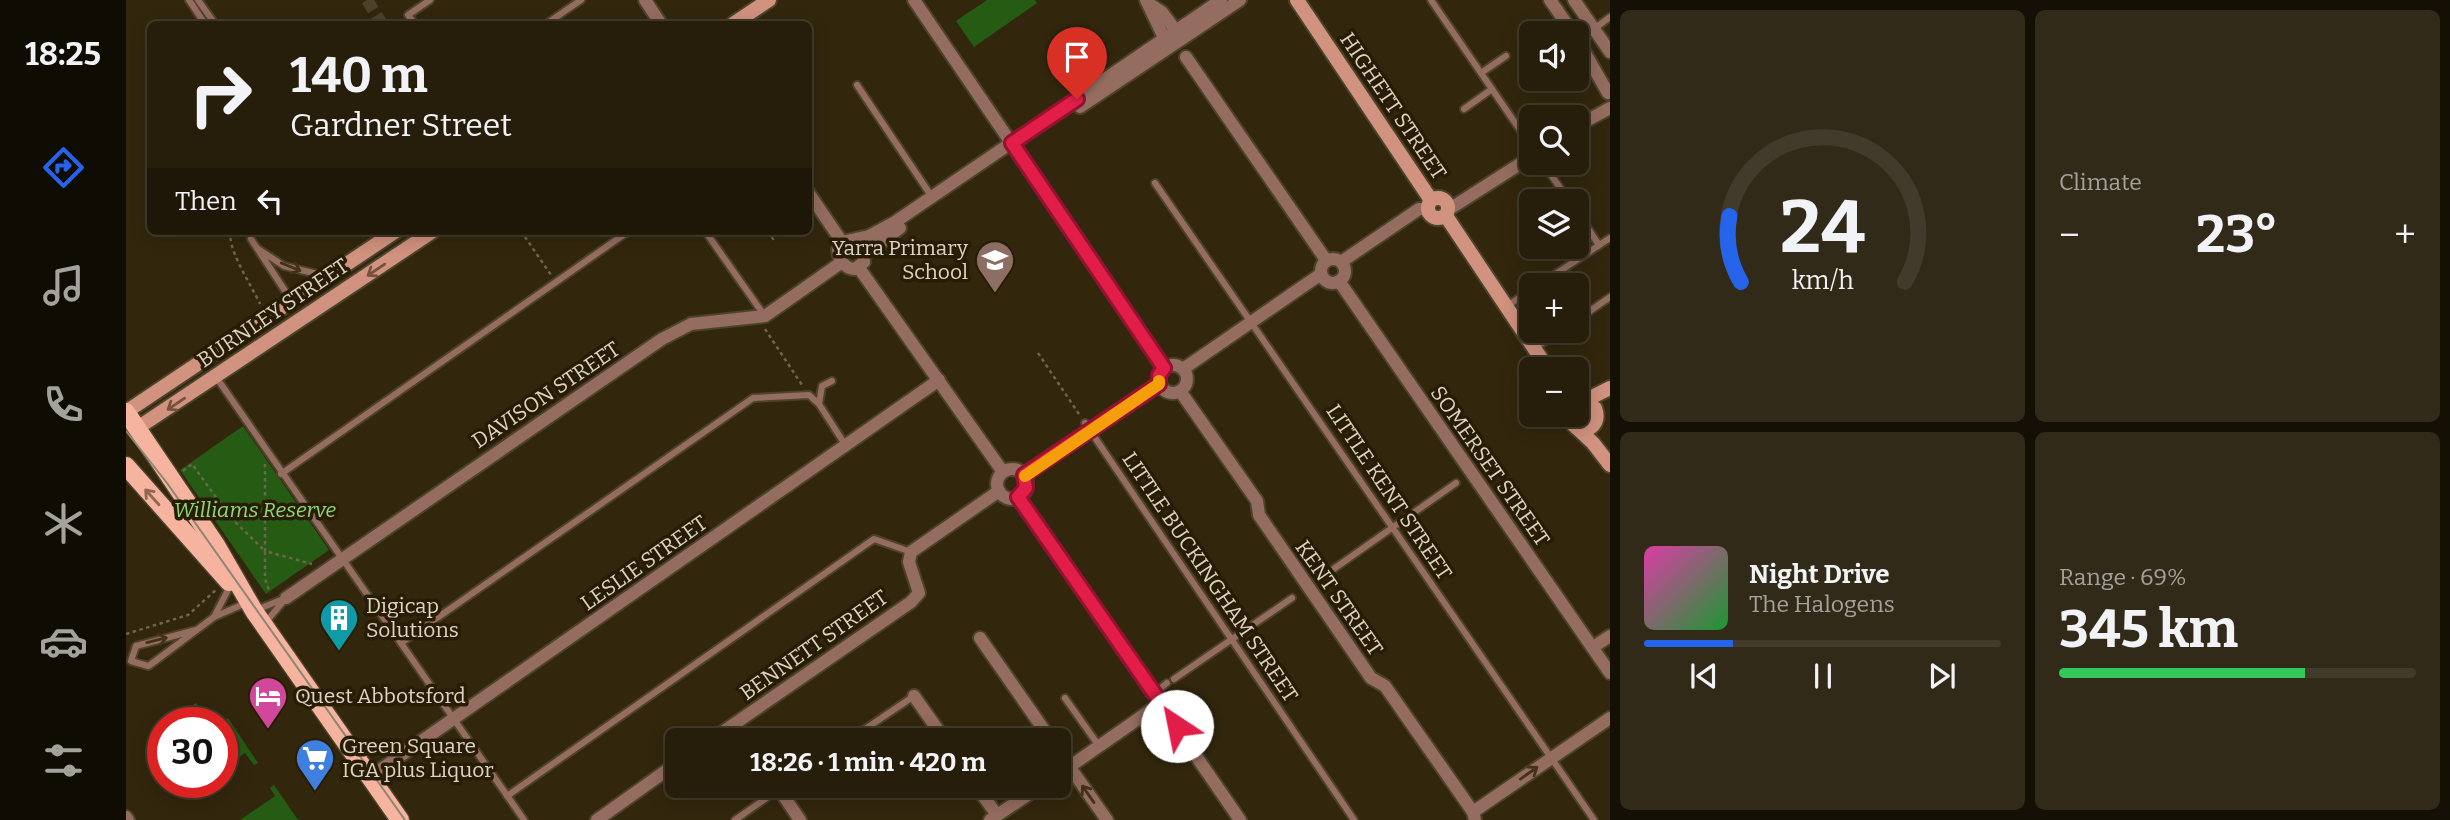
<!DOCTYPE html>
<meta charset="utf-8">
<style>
:root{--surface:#261d0a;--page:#322a18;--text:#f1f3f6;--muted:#a4a29c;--line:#423b2b;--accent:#2563eb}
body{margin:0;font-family:Bitter,serif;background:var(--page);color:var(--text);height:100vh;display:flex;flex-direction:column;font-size:26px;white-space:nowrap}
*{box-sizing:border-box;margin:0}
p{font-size:23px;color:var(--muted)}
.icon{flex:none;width:38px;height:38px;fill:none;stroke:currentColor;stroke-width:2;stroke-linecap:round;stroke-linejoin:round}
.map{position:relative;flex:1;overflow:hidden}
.panel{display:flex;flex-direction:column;gap:10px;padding:10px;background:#151006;width:840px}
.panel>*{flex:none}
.top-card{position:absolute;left:21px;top:21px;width:665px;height:214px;border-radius:10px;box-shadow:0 4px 18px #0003,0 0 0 2px var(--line);background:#261d0a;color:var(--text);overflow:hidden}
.controls{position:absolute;left:1393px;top:21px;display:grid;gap:14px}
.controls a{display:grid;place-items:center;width:70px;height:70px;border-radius:10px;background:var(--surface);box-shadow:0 4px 18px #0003,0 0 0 2px var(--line);font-size:35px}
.speed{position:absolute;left:21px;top:707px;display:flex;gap:14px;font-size:35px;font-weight:700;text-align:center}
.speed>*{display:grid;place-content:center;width:91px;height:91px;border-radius:50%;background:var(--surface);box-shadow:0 4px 18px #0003,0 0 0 2px var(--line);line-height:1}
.speed .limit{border:10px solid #d22;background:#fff;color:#111}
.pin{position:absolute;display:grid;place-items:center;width:60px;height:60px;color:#fff;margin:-72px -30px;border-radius:50% 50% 50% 0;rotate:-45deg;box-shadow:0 0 7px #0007}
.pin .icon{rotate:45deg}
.me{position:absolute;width:77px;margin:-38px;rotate:326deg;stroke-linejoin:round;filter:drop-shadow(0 0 5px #0008)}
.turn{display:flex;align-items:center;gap:24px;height:147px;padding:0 28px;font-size:32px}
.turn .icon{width:91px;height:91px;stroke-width:2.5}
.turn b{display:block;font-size:49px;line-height:60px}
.then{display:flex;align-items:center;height:66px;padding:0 28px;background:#0003;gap:14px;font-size:26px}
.big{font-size:52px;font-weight:700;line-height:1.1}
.panel .widget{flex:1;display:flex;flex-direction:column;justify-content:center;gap:10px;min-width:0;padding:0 24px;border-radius:10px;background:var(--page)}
.panel .dial{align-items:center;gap:0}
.dial svg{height:182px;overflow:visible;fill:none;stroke:var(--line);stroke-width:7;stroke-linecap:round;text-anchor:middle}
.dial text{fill:var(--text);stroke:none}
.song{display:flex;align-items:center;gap:21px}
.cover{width:84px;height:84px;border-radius:10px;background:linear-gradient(135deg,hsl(320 70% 55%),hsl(130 70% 35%))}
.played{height:7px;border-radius:4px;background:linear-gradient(90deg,var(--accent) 25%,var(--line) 25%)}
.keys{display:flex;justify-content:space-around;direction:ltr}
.heat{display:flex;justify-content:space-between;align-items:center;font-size:38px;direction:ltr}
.charge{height:10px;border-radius:5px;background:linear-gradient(90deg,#34c759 69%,var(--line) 0)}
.panel .tiles{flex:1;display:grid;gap:10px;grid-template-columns:repeat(2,1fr)}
.trip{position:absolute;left:539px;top:728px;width:406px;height:70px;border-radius:10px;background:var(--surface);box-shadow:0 4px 18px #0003,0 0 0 2px var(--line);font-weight:700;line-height:70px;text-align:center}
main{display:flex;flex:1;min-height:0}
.tabs{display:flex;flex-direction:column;width:126px;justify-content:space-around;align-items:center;background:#0f0c04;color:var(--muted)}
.tabs .icon{width:49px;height:49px}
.tabs .current{color:var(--accent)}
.tabs b{font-size:32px;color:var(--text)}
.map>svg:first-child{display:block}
</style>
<main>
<nav class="tabs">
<b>18:25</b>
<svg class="icon current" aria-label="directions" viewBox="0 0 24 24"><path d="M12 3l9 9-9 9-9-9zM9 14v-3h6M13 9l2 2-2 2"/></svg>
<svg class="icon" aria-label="music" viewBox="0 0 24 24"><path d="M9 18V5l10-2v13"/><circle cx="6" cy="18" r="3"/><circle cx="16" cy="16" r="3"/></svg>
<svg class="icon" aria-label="phone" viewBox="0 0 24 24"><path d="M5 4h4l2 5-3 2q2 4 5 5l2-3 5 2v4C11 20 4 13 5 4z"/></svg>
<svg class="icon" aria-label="climate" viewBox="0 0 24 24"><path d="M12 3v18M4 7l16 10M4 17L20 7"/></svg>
<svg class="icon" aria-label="car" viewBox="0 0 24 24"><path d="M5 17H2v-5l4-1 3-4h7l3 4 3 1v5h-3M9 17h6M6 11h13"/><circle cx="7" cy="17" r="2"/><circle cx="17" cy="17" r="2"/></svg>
<svg class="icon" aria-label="filters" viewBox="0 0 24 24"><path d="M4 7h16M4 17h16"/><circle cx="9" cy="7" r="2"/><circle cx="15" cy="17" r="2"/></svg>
</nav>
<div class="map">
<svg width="1484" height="820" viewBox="0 0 1484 820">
<rect width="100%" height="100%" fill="#32270d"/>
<g fill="#265b14">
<polygon points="861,0 909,0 911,3 848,47 830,21"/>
<polygon points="117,426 203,550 140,594 54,470"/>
<polygon points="70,703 83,723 41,723"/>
<polygon points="102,718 132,763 128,765 119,753 96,769 95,723"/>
<polygon points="148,785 172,820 114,820 149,796 144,788"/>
</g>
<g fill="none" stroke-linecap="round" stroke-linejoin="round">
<polyline stroke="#4c4129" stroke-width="12" stroke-dasharray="12 6" stroke-linecap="butt" points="241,0 256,24"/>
<g stroke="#4d432b" stroke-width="10">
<g id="lane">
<polyline points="63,0 79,24"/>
<polyline points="72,0 89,24"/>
<polyline points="1305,0 1405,146"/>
<polyline points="289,24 282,15 304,0"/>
<polyline points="420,24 455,0"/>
<polyline points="1468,29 1484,17"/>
<polyline points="1355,73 1380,56"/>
<polyline points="731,85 806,197"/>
<polyline points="1338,109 1366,89"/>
<polyline points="1417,163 1443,201"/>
<polyline points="1029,183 1468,820"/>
<polyline points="1451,212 1473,245"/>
<polyline points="579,231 638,315"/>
<polyline points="125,239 165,300"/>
<polyline points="132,249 158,266 200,276"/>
<polyline points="1413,285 1484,238"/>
<polyline points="1381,306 1405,290"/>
<polyline points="1451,320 1484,297"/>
<polyline points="1409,348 1434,331"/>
<polyline points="90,377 398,820"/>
<polyline points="693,404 696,386 706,381"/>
<polyline points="959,423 1228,820"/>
<polyline points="155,474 503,231"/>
<polyline points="1199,575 1330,483"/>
<polyline points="130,610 160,598"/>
<polyline points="88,617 105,584"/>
<polyline points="139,623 160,598"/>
<polyline points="70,630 10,646 5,661 22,666 24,665 88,617 120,603"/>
<polyline points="275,643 627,398 683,395 693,404 720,446"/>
<polyline points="1048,679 1166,598"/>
<polyline points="1029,693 1041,683"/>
<polyline points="939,698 973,746"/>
<polyline points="723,740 788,696"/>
<polyline points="381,796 748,539 785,552"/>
<polyline points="609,820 653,789"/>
</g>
</g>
<g stroke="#4d432b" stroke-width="16">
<g id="street">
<polyline points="519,0 535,24"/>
<polyline points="788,0 1038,368"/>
<polyline points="1020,0 1041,44"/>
<polyline points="1424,0 1447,33"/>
<polyline points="1448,0 1484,52"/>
<polyline points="1022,3 1036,12 1053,35"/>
<polyline points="1451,39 1482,93"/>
<polyline points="1060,57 1200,260"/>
<polyline points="954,107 1114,0"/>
<polyline points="1451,126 1484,108"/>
<polyline points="682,192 716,242"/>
<polyline points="1325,208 1405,157"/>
<path d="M726,242L736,251L738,262L729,269C719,269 713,260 712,250L716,242L743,236L769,222L1095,0"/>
<polyline points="738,255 774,228"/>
<circle cx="1207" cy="271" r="12"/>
<polyline points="1215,262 1293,209 1300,209"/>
<polyline points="733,268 877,472"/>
<polyline points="1213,281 1484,673"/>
<circle cx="1047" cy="379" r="14"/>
<polyline points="1057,369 1195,274"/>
<polyline points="1054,391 1131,501 1133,515 1245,678 1259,686 1347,812 1349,820"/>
<circle cx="886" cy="484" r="15"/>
<polyline points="898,475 1033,384"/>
<polyline points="892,497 1114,820"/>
<polyline points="160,598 536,339 565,324 639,316 716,262"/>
<polyline points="854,638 925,740"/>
<polyline points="1467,647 1484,636"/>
<polyline points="788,696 819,740"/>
<polyline points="585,740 785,602 793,593 783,562 785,552 873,491"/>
<polyline points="933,752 981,820"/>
<polyline points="933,774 1035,703"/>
<polyline points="244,777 813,380"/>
<polyline points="850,786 871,815"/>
<polyline points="653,789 674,820"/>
<polyline points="1347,812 1484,718"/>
<polyline points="0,817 2,820"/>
<polyline points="471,820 551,763"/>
<polyline points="864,820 915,786"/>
</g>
</g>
<g stroke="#4d432b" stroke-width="18">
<g id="secondary">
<polyline points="1171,0 1305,200"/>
<polyline points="607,24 643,0"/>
<circle cx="1312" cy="208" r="10"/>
<polyline points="1320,216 1422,369"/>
<polyline points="1452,404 1484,388"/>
<polyline points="0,412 270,231"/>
<path d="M1444,415C1446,439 1478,431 1469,408L1458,403L1451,405"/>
<polyline points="1451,428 1467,443 1484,465"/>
<polyline points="10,429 307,231"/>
</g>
</g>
<g stroke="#4d432b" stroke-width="21">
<g id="primary">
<polyline points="0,412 90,545 128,611 274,820"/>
<polyline points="0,466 103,582"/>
</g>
</g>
<g stroke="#6e654e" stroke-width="2.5" stroke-dasharray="3.5 3.5" stroke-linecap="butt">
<path d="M105,231C100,248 126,286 134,304"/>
<polyline points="395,231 425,275"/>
<polyline points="642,231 649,242"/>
<polyline points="639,329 676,385"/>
<polyline points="912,353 955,417"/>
<polyline points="139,464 139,551 186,564"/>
<polyline points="57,471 66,464 105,518 139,551 139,579 144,593"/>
<polyline points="0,634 62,615 91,589"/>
</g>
<use href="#lane" stroke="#946c60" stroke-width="6"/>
<use href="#street" stroke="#946c60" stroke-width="12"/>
<use href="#secondary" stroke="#d1927f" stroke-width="14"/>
<use href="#primary" stroke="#f6b4a0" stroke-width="18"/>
<polyline stroke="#8e8672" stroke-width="2" points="0,431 41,483 279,820"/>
</g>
<defs><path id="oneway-shaft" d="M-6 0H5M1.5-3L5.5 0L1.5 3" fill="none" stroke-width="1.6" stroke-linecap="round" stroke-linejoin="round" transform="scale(1.75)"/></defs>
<g stroke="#43311b">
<use href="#oneway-shaft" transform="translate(165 267) rotate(22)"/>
<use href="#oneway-shaft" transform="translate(31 640) rotate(-14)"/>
<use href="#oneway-shaft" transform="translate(1403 773) rotate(-35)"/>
<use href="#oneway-shaft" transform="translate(962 794) rotate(-125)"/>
</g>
<g stroke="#74523b">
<use href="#oneway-shaft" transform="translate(250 270) rotate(146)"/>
<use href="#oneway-shaft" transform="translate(50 404) rotate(146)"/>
</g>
<use stroke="#8f6852" href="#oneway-shaft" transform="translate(26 497) rotate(-132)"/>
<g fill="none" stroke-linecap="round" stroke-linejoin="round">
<g stroke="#92132f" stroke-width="18">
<polyline id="route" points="951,99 886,143 1038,368 1033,375 1033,384 898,475 900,488 892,497 1051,726"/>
</g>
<use href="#route" stroke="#e11d48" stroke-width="12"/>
<polyline stroke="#f59e0b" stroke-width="12" points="899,476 1033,384 1033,381"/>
</g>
<defs>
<g id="school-pin" transform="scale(2.0125)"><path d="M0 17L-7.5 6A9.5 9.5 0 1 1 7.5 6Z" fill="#8d6e63" stroke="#281d04"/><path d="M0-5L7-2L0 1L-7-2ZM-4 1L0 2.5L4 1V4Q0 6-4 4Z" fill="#fff"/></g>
<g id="building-pin" transform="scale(2.0125)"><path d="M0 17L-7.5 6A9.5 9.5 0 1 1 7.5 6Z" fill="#0f9aa8" stroke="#281d04"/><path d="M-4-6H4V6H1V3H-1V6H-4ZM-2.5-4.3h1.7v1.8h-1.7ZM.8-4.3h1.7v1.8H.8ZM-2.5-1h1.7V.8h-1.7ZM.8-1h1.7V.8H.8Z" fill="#fff"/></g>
<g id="hotel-pin" transform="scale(2.0125)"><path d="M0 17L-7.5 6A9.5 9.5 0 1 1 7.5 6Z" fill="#d1479c" stroke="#281d04"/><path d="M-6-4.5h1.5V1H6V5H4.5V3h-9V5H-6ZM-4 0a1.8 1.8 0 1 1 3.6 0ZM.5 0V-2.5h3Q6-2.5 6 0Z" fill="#fff"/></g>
<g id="supermarket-pin" transform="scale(2.0125)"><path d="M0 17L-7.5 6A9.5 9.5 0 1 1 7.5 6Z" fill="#3f7fe0" stroke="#281d04"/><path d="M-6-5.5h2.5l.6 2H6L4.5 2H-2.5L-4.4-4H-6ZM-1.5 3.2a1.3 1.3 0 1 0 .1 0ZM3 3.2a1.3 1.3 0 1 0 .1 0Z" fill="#fff"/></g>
</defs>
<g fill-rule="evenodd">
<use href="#school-pin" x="869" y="260"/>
<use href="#building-pin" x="213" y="618"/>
<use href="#hotel-pin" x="142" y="696"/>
<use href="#supermarket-pin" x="189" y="758"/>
</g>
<g text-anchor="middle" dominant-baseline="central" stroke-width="7" stroke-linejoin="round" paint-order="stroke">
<g font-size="21" fill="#dcd5c6" stroke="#281d04">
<text transform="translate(1267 106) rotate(56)">HIGHETT STREET</text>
<text transform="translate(147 313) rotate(-34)">BURNLEY STREET</text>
<text transform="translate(420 395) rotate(-34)">DAVISON STREET</text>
<text transform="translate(1364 466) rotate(55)">SOMERSET STREET</text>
<text transform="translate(1263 492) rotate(56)">LITTLE KENT STREET</text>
<text transform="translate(518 563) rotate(-35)">LESLIE STREET</text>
<text transform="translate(1084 577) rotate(56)">LITTLE BUCKINGHAM STREET</text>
<text transform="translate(1213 598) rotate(55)">KENT STREET</text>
<text transform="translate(688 645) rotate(-35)">BENNETT STREET</text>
</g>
<g font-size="21" fill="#dcd5c6" stroke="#281d04" text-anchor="start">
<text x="842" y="248" text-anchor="end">Yarra Primary<tspan x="842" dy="24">School</tspan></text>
<text x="240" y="606">Digicap<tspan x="240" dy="24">Solutions</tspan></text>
<text x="169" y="696">Quest Abbotsford</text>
<text x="216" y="746">Green Square<tspan x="216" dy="24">IGA plus Liquor</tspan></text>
</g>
<g font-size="21" font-style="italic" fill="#8dd978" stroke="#281d04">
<text x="129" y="510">Williams Reserve</text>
</g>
</g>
</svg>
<div class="controls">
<a><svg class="icon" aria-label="sound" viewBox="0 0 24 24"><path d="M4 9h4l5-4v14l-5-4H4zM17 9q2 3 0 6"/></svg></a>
<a><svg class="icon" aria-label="search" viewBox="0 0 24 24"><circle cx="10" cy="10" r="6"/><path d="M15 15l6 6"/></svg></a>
<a><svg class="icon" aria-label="layers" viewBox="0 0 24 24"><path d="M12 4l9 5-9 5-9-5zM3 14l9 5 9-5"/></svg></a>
<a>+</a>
<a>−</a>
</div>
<div class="speed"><div class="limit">30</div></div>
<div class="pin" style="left:951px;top:99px;background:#d93025"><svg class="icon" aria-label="arrive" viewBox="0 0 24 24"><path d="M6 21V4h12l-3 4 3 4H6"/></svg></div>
<svg class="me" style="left:1051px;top:726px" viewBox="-20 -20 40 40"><circle r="19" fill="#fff"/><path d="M0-13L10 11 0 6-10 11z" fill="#e11d48"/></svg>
<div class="trip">18:26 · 1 min · 420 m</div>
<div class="top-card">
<div class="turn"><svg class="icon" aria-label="right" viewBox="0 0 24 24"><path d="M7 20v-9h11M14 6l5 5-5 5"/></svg><div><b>140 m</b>Gardner Street</div></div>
<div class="then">Then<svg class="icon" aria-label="left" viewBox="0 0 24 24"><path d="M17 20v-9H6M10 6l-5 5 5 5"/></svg></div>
</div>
</div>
<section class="panel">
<div class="tiles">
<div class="widget dial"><svg viewBox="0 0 100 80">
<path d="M14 69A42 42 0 1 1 86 69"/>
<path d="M14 69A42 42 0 0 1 9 40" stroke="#2563eb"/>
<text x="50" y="56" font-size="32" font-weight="700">24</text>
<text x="50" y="72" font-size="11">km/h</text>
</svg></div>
<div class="widget"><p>Climate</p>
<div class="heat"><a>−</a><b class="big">23°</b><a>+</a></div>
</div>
<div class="widget">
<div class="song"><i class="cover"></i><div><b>Night Drive</b><p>The Halogens</p></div></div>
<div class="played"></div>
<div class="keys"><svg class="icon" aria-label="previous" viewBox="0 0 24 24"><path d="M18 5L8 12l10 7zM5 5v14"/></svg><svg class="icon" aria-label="pause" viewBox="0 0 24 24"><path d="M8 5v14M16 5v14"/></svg><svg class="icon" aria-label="next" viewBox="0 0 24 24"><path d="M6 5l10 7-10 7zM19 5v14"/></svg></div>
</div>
<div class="widget"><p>Range · 69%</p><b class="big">345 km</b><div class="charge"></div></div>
</div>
</section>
</main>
